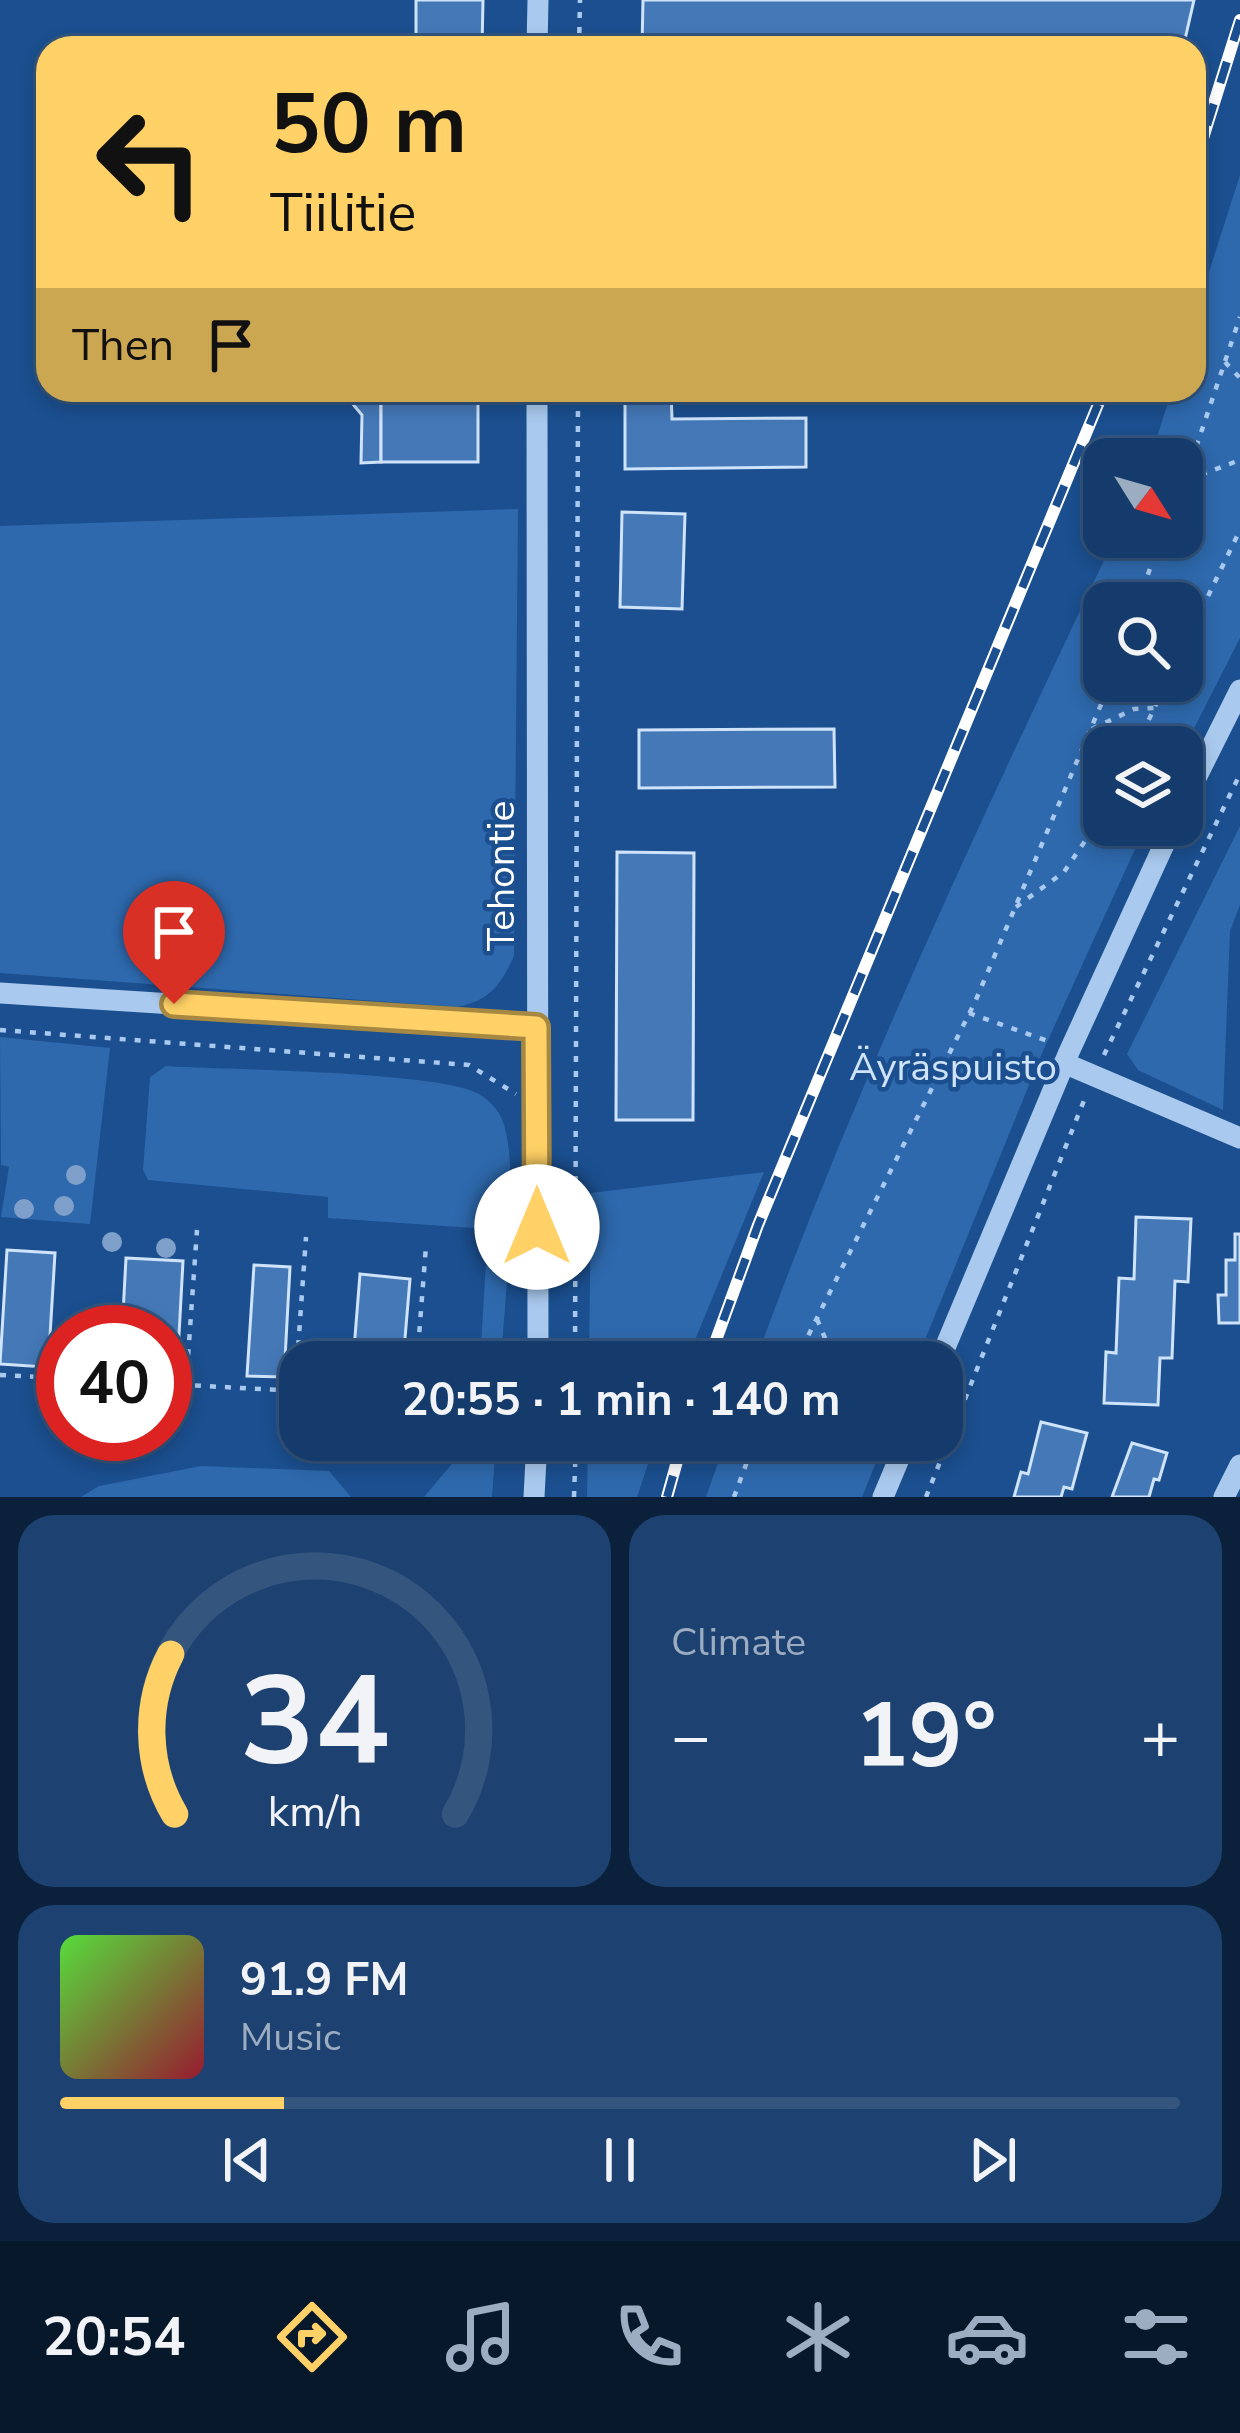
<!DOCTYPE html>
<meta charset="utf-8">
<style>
:root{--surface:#143b6b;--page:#1d4271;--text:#f1f3f6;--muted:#9dadc1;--line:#33557e;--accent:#ffd166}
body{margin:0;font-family:"Nunito Sans",sans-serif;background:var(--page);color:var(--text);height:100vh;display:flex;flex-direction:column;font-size:45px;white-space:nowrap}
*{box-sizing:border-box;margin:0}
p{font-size:39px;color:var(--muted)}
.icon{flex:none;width:66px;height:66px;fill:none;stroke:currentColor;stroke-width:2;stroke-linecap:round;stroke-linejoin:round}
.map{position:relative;height:1497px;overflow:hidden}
.drawer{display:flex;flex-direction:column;gap:18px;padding:18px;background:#0b203b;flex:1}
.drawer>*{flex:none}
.banner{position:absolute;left:36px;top:36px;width:1170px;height:366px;border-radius:36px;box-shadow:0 6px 18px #0003,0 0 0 3px var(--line);background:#ffd166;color:#111;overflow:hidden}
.needle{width:78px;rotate:127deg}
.controls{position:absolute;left:1083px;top:438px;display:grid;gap:24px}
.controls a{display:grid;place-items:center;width:120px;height:120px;border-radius:24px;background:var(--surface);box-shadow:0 6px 18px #0003,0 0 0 3px var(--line);font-size:60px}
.speed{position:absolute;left:36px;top:1305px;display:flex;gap:24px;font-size:60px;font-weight:700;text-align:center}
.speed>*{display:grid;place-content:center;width:156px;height:156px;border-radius:50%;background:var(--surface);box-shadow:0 6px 18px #0003,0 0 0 3px var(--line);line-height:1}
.speed .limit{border:18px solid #d22;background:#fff;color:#111}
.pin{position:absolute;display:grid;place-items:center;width:102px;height:102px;color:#fff;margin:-123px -51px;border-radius:50% 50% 50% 0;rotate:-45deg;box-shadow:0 0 12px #0007}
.pin .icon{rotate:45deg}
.me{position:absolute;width:132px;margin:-66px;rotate:0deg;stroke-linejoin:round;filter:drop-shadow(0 0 9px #0008)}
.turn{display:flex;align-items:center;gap:42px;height:252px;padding:0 36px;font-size:54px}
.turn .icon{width:156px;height:156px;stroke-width:2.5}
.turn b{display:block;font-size:84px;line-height:102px}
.then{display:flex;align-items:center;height:114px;padding:0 36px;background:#0003;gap:24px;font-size:45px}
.big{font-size:90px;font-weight:700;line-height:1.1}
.drawer .widget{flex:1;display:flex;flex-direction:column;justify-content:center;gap:18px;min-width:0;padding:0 42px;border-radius:36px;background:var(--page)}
.drawer .dial{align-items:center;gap:0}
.dial svg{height:312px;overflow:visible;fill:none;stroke:var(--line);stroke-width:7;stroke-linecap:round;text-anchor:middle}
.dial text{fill:var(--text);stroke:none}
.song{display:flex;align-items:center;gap:36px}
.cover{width:144px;height:144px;border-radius:18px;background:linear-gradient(135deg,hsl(110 70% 55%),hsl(350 70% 35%))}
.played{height:12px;border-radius:6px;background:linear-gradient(90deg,var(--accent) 20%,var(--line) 20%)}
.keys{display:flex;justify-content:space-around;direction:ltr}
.heat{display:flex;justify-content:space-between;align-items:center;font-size:66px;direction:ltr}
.drawer .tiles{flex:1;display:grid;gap:18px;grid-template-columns:1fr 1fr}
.widget:last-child{grid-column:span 2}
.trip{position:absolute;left:279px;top:1341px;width:684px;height:120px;border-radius:36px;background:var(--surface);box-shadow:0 6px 18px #0003,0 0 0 3px var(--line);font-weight:700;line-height:120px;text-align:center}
.dock{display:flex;height:192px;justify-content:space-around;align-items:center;background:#08182b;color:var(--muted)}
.dock .icon{width:84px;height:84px}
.dock .current{color:var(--accent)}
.dock b{font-size:54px;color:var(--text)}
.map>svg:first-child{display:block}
</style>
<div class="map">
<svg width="1240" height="1497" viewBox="0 0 1240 1497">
<rect width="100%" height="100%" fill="#1b4f8f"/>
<g fill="#2e69ad" fill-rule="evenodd">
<path d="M1240,175V638L1182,752V747H1104V825H1146L1043,1051L916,1362H755C858,1079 986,809 1115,537H1182V459H1150L1172,390H1194V319ZM1182,603V681H1104V603Z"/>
<path d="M518,509L514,956C501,985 489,1001 457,1007L0,973V526Z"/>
<polygon points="1240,826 1240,905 1230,931 1223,1110 1138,1070 1127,1054"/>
<polygon points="0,1037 110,1048 90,1224 1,1217 9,1167 1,1165"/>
<path d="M166,1066C226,1070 437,1071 479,1094C489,1100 499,1110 503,1122C520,1168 504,1308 501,1362H480L488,1229L328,1218V1197L148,1180L143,1170L150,1077Z"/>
<polygon points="764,1172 686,1362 589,1362 591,1193"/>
<polygon points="472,1440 496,1440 492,1497 424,1497"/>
<polygon points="588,1440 656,1440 637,1497 587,1497"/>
<polygon points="726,1440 885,1440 862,1497 706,1497"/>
<polygon points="201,1466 329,1471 351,1497 81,1497 99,1486"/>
</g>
<g fill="#4478b7" stroke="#cfe3fa" stroke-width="3">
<polygon points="416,0 483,0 482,48 416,48"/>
<polygon points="643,0 1194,0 1183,48 642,48"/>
<polygon points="341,390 381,390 381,462 361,463 362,415"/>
<rect x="381" y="390" width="97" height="72"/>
<polygon points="625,390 671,390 672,419 806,418 806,467 625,469"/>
<polygon points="622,512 685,514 682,609 620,607"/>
<polygon points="834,729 835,787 639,788 639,730"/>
<polygon points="617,852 694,853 693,1120 616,1120"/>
<polygon points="1136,1217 1191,1219 1188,1282 1175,1281 1172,1358 1160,1358 1158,1405 1104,1403 1106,1352 1116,1353 1119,1278 1134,1279"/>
<polygon points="1235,1234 1240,1234 1240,1323 1219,1323 1218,1295 1226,1295 1226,1260 1235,1260"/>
<polygon points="7,1250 55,1253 50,1336 62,1336 60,1368 0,1364"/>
<polygon points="126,1258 183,1261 177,1372 165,1371 165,1332 122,1332"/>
<polygon points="254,1265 290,1267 284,1377 247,1376"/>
<polygon points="360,1274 410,1279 403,1362 353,1362"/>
<polygon points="1041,1422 1087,1433 1072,1489 1064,1487 1061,1497 1014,1497 1021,1472 1028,1474"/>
<polygon points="1132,1443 1167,1453 1159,1480 1154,1479 1149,1497 1112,1497"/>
</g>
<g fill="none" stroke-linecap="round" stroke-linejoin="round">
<g stroke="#a9c9ee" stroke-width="4.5" stroke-dasharray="6 9" stroke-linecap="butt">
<polyline points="579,48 580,0"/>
<polyline points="1225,362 1240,378"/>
<polyline points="1187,480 1240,460"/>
<polyline points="1182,489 1240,317"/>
<polyline points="1138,603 1161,537"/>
<polyline points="1182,650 1240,530"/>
<polyline points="1092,729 1134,709 1154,708"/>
<polyline points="1136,747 1167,681"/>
<polyline points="1016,907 1064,872 1104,813"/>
<polyline points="969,1013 1048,1041"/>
<polyline points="0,1030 469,1065 516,1094"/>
<polyline points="1104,1055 1240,774"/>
<polyline points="817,1319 835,1362"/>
<polyline points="417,1362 426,1246"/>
<polyline points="575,1362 578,390"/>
<polyline points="795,1362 975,1002 1111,681"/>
<polyline points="0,1375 63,1378"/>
<polyline points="165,1384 300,1391"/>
<polyline points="186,1385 197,1230"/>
<polyline points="295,1391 306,1237"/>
<polyline points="574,1497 576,1440"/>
<polyline points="734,1497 755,1440"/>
<polyline points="926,1497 1085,1098"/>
</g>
<g stroke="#a9c9ee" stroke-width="21">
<polyline points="537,48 538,0"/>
<polyline points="537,390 538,1362"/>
<polyline points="1182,806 1240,690"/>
<polyline points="0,993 536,1027"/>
<polyline points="1064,1063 1240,1138"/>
<polyline points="939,1362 1069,1052 1173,825"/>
<polyline points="534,1497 537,1440"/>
<polyline points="883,1497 907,1440"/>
<polyline points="1224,1497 1240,1465"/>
</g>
<g stroke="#fff" stroke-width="12">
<g id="rail">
<polyline points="1194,167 1240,20"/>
<polyline points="708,1362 758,1225 1104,390"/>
<polyline points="667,1497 683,1440"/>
</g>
</g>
<use href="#rail" stroke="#1b4f8f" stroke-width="8" stroke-dasharray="22" stroke-linecap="butt"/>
</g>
<g fill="#7ea0ca">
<circle cx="76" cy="1175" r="10"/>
<circle cx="64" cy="1206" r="10"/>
<circle cx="24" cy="1209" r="10"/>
<circle cx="112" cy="1242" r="10"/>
<circle cx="166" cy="1248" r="10"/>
</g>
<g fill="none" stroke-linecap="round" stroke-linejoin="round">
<g stroke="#a68842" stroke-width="30">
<polyline id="route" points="174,1004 536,1027 537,1227"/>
</g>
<use href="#route" stroke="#ffd166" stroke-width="21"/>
</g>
<g text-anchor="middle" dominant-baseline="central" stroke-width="9" stroke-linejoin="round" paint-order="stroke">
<g font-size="39" fill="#fff" stroke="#1b4f8f">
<text transform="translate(501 876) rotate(-90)">Tehontie</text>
</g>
<g font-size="39" fill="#cfe3fa" stroke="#1b4f8f">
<text x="953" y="1067">Äyräspuisto</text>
</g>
</g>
</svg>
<div class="controls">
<a><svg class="needle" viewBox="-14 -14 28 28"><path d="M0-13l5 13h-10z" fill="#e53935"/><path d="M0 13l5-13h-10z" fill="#9dadc1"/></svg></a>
<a><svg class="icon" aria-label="search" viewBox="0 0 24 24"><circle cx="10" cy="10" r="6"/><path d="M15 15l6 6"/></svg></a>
<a><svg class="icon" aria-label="layers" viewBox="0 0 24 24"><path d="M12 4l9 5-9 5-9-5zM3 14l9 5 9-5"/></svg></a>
</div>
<div class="speed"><div class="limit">40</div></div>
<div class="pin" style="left:174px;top:1004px;background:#d93025"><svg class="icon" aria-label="arrive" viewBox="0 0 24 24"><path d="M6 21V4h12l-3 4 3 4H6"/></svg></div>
<svg class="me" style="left:537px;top:1227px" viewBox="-20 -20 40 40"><circle r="19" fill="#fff"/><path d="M0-13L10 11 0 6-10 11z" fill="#ffd166"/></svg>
<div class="trip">20:55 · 1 min · 140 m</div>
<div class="banner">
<div class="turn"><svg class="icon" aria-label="left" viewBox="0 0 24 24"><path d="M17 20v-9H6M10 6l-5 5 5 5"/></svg><div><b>50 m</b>Tiilitie</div></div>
<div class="then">Then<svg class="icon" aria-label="arrive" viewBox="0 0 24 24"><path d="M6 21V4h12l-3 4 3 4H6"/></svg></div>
</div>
</div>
<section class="drawer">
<div class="tiles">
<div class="widget dial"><svg viewBox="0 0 100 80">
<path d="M14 69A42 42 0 1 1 86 69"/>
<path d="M14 69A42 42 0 0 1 13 28" stroke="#ffd166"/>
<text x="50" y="56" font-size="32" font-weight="700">34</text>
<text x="50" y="72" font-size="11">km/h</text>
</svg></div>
<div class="widget"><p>Climate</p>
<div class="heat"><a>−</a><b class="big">19°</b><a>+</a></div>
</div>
<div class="widget">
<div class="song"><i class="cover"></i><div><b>91.9 FM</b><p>Music</p></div></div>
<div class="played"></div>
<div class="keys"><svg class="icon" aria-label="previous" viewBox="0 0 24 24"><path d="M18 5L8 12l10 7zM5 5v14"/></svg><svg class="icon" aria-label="pause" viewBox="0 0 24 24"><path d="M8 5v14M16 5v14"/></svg><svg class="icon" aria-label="next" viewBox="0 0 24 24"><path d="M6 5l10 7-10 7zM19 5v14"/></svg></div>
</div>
</div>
</section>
<nav class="dock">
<b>20:54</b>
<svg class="icon current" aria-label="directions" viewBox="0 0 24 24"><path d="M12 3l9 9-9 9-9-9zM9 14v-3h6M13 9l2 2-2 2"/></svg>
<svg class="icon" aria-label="music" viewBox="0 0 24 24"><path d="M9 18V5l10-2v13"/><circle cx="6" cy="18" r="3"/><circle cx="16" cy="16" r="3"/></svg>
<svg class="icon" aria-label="phone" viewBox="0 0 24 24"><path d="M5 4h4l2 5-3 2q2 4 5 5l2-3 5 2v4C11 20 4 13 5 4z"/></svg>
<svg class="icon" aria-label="climate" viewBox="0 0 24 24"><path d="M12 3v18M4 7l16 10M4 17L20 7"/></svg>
<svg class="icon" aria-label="car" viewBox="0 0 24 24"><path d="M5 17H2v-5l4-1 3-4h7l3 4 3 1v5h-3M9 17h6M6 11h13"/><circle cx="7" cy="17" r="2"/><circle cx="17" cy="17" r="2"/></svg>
<svg class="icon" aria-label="filters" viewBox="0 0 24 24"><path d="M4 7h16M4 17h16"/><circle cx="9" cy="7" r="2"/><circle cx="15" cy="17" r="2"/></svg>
</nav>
